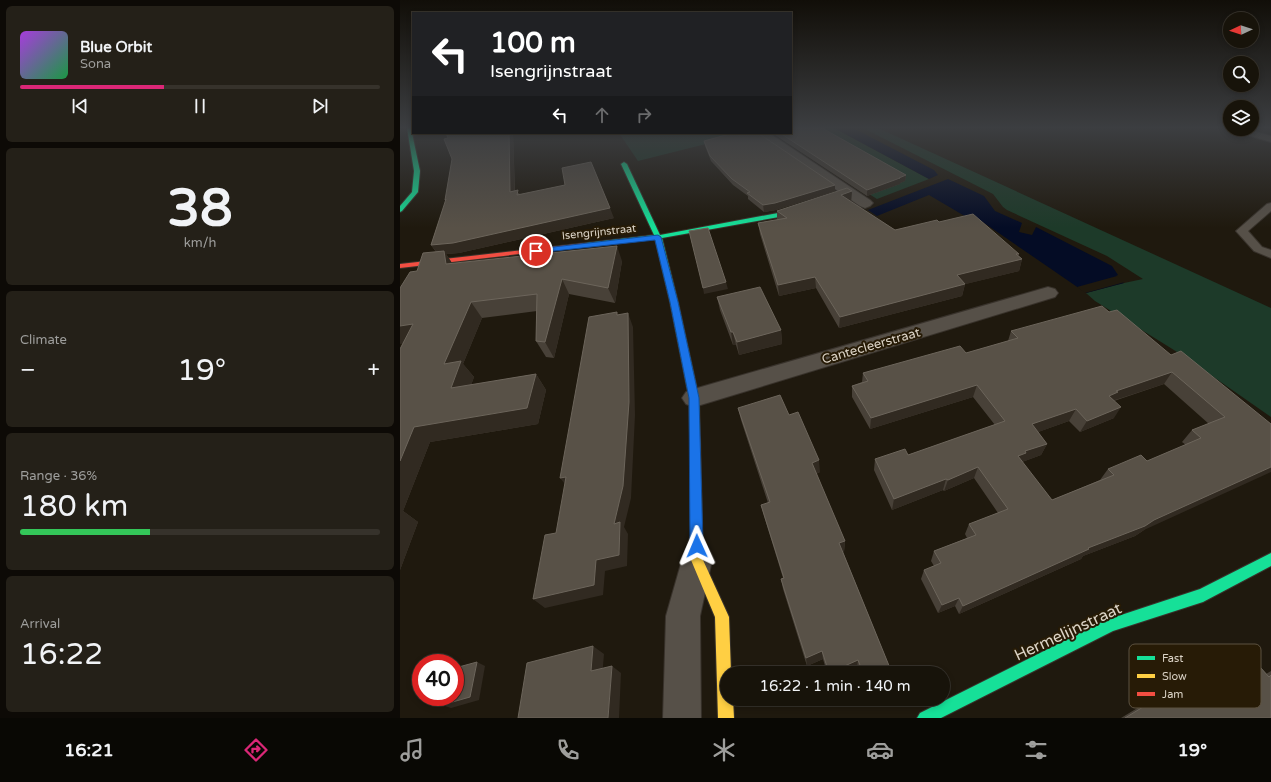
<!DOCTYPE html>
<meta charset="utf-8">
<style>
:root{--surface:#17130a;--page:#242018;--text:#f1f3f6;--muted:#9e9e9c;--line:#36322b;--accent:#db2777}
body{margin:0;font-family:"Varela Round",sans-serif;background:var(--page);color:var(--text);height:100vh;display:flex;flex-direction:column;font-size:15px;white-space:nowrap}
*{box-sizing:border-box;margin:0}
p{font-size:13px;color:var(--muted)}
.icon{flex:none;width:22px;height:22px;fill:none;stroke:currentColor;stroke-width:2;stroke-linecap:round;stroke-linejoin:round}
.map{position:relative;flex:1;overflow:hidden}
.panel{display:flex;flex-direction:column;gap:6px;padding:6px;background:#0d0a06;width:400px}
.panel>*{flex:none}
.banner{position:absolute;left:12px;top:12px;width:380px;height:122px;border-radius:0px;box-shadow:0 2px 6px #0003,0 0 0 1px var(--line);background:#202124;color:#fff;overflow:hidden}
.needle{width:26px;rotate:266deg}
.controls{position:absolute;left:823px;top:12px;display:grid;gap:8px}
.controls a{display:grid;place-items:center;width:36px;height:36px;border-radius:50%;background:var(--surface);box-shadow:0 2px 6px #0003,0 0 0 1px var(--line);font-size:20px}
.speed{position:absolute;left:12px;top:654px;display:flex;gap:8px;font-size:20px;font-weight:700;text-align:center}
.speed>*{display:grid;place-content:center;width:52px;height:52px;border-radius:50%;background:var(--surface);box-shadow:0 2px 6px #0003,0 0 0 1px var(--line);line-height:1}
.speed .limit{border:6px solid #d22;background:#fff;color:#111}
.pin{position:absolute;display:grid;place-items:center;width:34px;height:34px;color:#fff;margin:-17px;border:2px solid #fff;border-radius:50%;box-shadow:0 1px 4px #0007}
.me{position:absolute;width:44px;margin:-22px;rotate:359deg;stroke-linejoin:round;filter:drop-shadow(0 0 3px #0008)}
.turn{display:flex;align-items:center;gap:14px;height:84px;padding:0 12px;font-size:18px}
.turn .icon{width:52px;height:52px;stroke-width:2.5}
.turn b{display:block;font-size:28px;line-height:34px}
.lanes{display:flex;align-items:center;height:38px;padding:0 12px;background:#0003;justify-content:center;gap:20px;direction:ltr}
.lanes .off{opacity:.35}
.big{font-size:30px;font-weight:600;line-height:1.1}
.panel .card{flex:1;display:flex;flex-direction:column;justify-content:center;gap:6px;min-width:0;padding:0 14px;border-radius:6px;background:var(--page)}
.panel .dial{align-items:center;gap:0}
.dial b{font-size:52px;line-height:1}
.song{display:flex;align-items:center;gap:12px}
.cover{width:48px;height:48px;border-radius:6px;background:linear-gradient(135deg,hsl(280 70% 55%),hsl(140 70% 35%))}
.played{height:4px;border-radius:2px;background:linear-gradient(90deg,var(--accent) 40%,var(--line) 40%)}
.keys{display:flex;justify-content:space-around;direction:ltr}
.heat{display:flex;justify-content:space-between;align-items:center;font-size:22px;direction:ltr}
.charge{height:6px;border-radius:3px;background:linear-gradient(90deg,#34c759 36%,var(--line) 0)}
.trip{position:absolute;left:320px;top:666px;width:230px;height:40px;border-radius:20px;background:var(--surface);box-shadow:0 2px 6px #0003,0 0 0 1px var(--line);font-weight:600;line-height:40px;text-align:center}
.tabs{display:flex;height:64px;justify-content:space-around;align-items:center;background:#090804;color:var(--muted)}
.tabs .icon{width:28px;height:28px}
.tabs .current{color:var(--accent)}
.tabs b{font-size:18px;color:var(--text)}
main{display:flex;flex:1;min-height:0}
.map>svg:first-child{display:block}
</style>
<main>
<section class="panel">
<div class="card">
<div class="song"><i class="cover"></i><div><b>Blue Orbit</b><p>Sona</p></div></div>
<div class="played"></div>
<div class="keys"><svg class="icon" aria-label="previous" viewBox="0 0 24 24"><path d="M18 5L8 12l10 7zM5 5v14"/></svg><svg class="icon" aria-label="pause" viewBox="0 0 24 24"><path d="M8 5v14M16 5v14"/></svg><svg class="icon" aria-label="next" viewBox="0 0 24 24"><path d="M6 5l10 7-10 7zM19 5v14"/></svg></div>
</div>
<div class="card dial"><b>38</b><p>km/h</p></div>
<div class="card"><p>Climate</p>
<div class="heat"><a>−</a><b class="big">19°</b><a>+</a></div>
</div>
<div class="card"><p>Range · 36%</p><b class="big">180 km</b><div class="charge"></div></div>
<div class="card"><p>Arrival</p><b class="big">16:22</b></div>
</section>
<div class="map">
<svg width="871" height="718" viewBox="0 0 871 718">
<rect width="100%" height="100%" fill="#1f190e"/>
<g fill="#1d3a29">
<polygon points="391,128 434,128 529,179 477,199 373,133 391,133"/>
<polygon points="463,128 478,128 871,308 871,417 782,355 695,301 686,293 724,283 743,279 707,256 607,210 603,207 593,194"/>
<polygon points="219,133 350,133 238,161"/>
</g>
<g fill="#040c25">
<polygon points="434,128 453,128 534,170 538,175 529,179"/>
<polygon points="548,179 584,196 595,211 622,223 619,232 632,235 636,227 712,266 718,275 716,276 724,283 686,293 574,216 568,218 529,195 477,216 468,210"/>
</g>
<polygon fill="#1f190e" points="717,276 725,282 685,293 677,287"/>
<g fill="none" stroke-linecap="round" stroke-linejoin="round">
<g stroke="#38322b" stroke-width="2">
<g id="lane">
<polygon points="832,129 845,129 871,136 871,142 833,131"/>
<polygon points="871,203 871,211 848,231 862,247 871,250 871,258 854,251 836,231 867,204"/>
</g>
</g>
<g stroke="#38322b" stroke-width="2">
<g id="street">
<polygon points="359,133 369,133 470,200 473,203 470,206 465,208 460,206 360,138 358,135"/>
<polygon points="648,287 655,289 658,293 655,297 294,407 286,404 282,398 286,392 294,389"/>
<polygon points="297,545 308,549 312,560 300,616 301,718 263,718 266,616 282,560 286,549"/>
</g>
</g>
<g stroke="#38322b" stroke-width="2">
<g id="fast">
<polygon points="7,128 11,128 20,171 18,192 2,211 0,212 0,206 12,192 14,171"/>
<polygon points="224,162 227,164 260,235 378,213 406,204 409,206 379,217 262,238 278,302 299,398 300,436 299,439 295,440 291,439 290,436 289,398 270,302 255,239 186,247 183,245 186,243 254,235 221,164"/>
<polygon points="871,553 871,566 803,602 713,631 541,718 517,718 520,713 706,620 800,589"/>
</g>
</g>
<g stroke="#38322b" stroke-width="2">
<polygon id="slow" points="295,432 299,433 300,436 303,560 329,617 331,673 327,673 327,699 333,699 334,718 318,718 315,617 291,560 290,436 291,433"/>
</g>
<g stroke="#38322b" stroke-width="2">
<polygon id="jam" points="186,243 188,244 188,246 0,268 0,264"/>
</g>
<use href="#lane" fill="#565048" fill-rule="evenodd"/>
<use href="#street" fill="#565048" fill-rule="evenodd"/>
<use href="#fast" fill="#16e098" fill-rule="evenodd"/>
<use href="#slow" fill="#ffcf43" fill-rule="evenodd"/>
<use href="#jam" fill="#f24e42" fill-rule="evenodd"/>
</g>
<g fill="#484138" fill-rule="evenodd">
<polygon points="46,133 113,133 115,191 120,194 214,218 59,253 46,254 52,263 222,261 215,303 169,294 154,358 146,357 136,341 137,311 82,318 63,364 74,377 71,385 136,374 146,390 138,424 30,442 3,511 18,522 0,570 3,343 17,271 36,252 31,245 46,201 52,159 48,138"/>
<polygon points="372,133 391,133 506,175 505,181 500,183 500,184 467,196"/>
<polygon points="339,135 435,185 435,191 376,210 364,212 348,199 348,196 333,185 311,161 305,146 304,141"/>
<polygon points="452,191 451,202 495,230 539,222 619,254 618,255 622,259 619,271 565,284 562,296 439,328 416,288 379,296 360,234 358,223 377,220 377,211"/>
<polygon points="317,297 381,330 382,344 339,355 336,345 333,345 320,310"/>
<path d="M709,312L871,424L744,530L735,536L683,556L681,559L559,614L555,606L538,613L521,579L524,570L534,566L531,561L534,551L567,538L565,534L569,524L598,513L574,478L544,491L543,490L492,510L474,470L475,459L508,455L595,425L573,397L470,429L452,397V386L462,382L463,373L566,353L608,341L611,331ZM764,384L809,424L792,430L782,442L786,445L747,461L708,469L700,480L652,500L622,462L641,455L647,444L638,432L669,421L680,432L714,418V401Z"/>
<polygon points="338,408 389,415 420,472 416,474 445,541 444,552 443,552 492,673 459,673 457,667 445,673 427,673 423,659 407,666 383,589 381,579 383,578 364,516 361,505 368,503 341,420"/>
<polygon points="840,648 842,650 844,649 866,674 871,671 871,718 721,718 823,656"/>
</g>
<g fill="#312a21">
<polygon points="109,133 113,133 115,201 110,192"/>
<polygon points="506,175 505,181 500,183 500,184 467,196 467,190"/>
<polygon points="435,185 435,191 376,210 364,212 363,205"/>
<polygon points="452,191 451,202 441,195"/>
<polygon points="210,208 214,218 59,253 46,254 54,266 57,279 31,245"/>
<polygon points="217,246 222,261 215,303 208,288"/>
<polygon points="616,254 619,254 616,261 622,259 619,271 554,287 557,275"/>
<polygon points="415,277 416,288 379,296 378,285"/>
<polygon points="162,279 169,294 154,358 145,342"/>
<polygon points="326,282 328,289 304,294 303,288"/>
<polygon points="565,284 562,296 439,328 440,317"/>
<polygon points="71,302 82,318 63,364 74,377 64,404 51,388 44,364"/>
<polygon points="228,313 233,327 235,415 231,498 224,527 228,534 227,566 205,571 203,595 145,608 133,599 196,560 214,524"/>
<polygon points="13,324 26,340 0,344 0,326"/>
<polygon points="381,330 382,344 339,355 337,342"/>
<polygon points="331,332 333,332 336,345 333,345"/>
<polygon points="772,372 764,384 712,401 709,396 716,391"/>
<polygon points="136,374 146,390 138,424 30,442 3,511 18,522 0,570 0,461 14,427"/>
<polygon points="577,385 573,397 470,429 471,418"/>
<polygon points="721,407 714,418 680,432 687,421"/>
<polygon points="676,409 669,421 627,436 632,424"/>
<polygon points="647,444 641,455 622,462 618,456 625,451"/>
<polygon points="419,460 420,472 413,475 412,463"/>
<polygon points="578,467 574,478 544,491 548,480"/>
<polygon points="871,467 871,472 744,530 735,536 683,556 681,559 559,614 563,606 688,548 754,520"/>
<polygon points="166,477 170,490 160,478"/>
<polygon points="546,479 543,490 492,510 494,499"/>
<polygon points="445,541 444,552 439,554 439,543"/>
<polygon points="559,598 555,606 538,613 542,605"/>
<polygon points="193,646 204,654 202,678 191,671"/>
<polygon points="422,651 423,659 407,666 406,658"/>
<polygon points="458,660 457,667 445,673 430,673"/>
<polygon points="77,662 85,666 79,700 51,708 42,705"/>
<polygon points="212,666 221,673 219,718 208,718"/>
</g>
<g fill="#585147" stroke="#6c655b" fill-rule="evenodd">
<polygon points="391,128 422,128 506,175 499,178 500,178 467,190 380,133 391,133"/>
<polygon points="46,133 109,133 110,192 118,190 117,195 165,185 162,168 191,162 210,208 53,243 31,245 46,199 45,200 52,159 44,139 48,138"/>
<polygon points="333,133 336,133 339,135 346,133 358,133 435,185 375,203 363,205 347,193 350,192 332,179 310,156 304,141"/>
<polygon points="447,188 452,191 441,195 495,230 537,220 539,222 573,214 619,254 616,254 622,259 557,275 565,284 440,317 415,277 378,285 358,223 387,218 377,211"/>
<polygon points="308,228 326,282 303,288 289,231"/>
<polygon points="217,246 208,288 162,279 145,342 136,341 137,294 71,302 44,364 61,361 51,388 136,374 127,408 14,427 0,461 0,349 13,324 0,326 0,288 10,272 17,271 23,253 44,251 46,264"/>
<polygon points="360,287 381,330 337,342 333,332 331,332 317,297"/>
<path d="M702,306L709,312L717,310L771,355L781,351L871,424V467L754,520L745,526L688,548L689,549L563,606L559,598L542,605L524,570L541,563L534,551L576,535L569,524L608,509L578,467L548,480L546,479L494,499L475,459L505,449L508,455L605,421L577,385L471,418L452,386L468,381L463,373L560,346L566,353L618,338L611,331ZM772,372L825,417L792,430L801,438L747,461L741,455L708,469L714,475L652,500L618,456L626,453L625,451L647,444L632,424L676,409L687,421L721,407L709,396L718,392L716,391Z"/>
<polygon points="217,312 217,315 228,313 229,402 223,486 214,524 220,522 219,555 196,560 194,585 133,599 145,535 156,533 166,477 160,478 189,317"/>
<polygon points="380,395 389,415 398,412 419,460 412,463 445,541 439,543 492,673 463,673 458,660 429,673 422,651 406,658 381,579 384,578 361,505 370,502 338,408"/>
<polygon points="193,646 191,671 212,666 208,718 118,718 127,663"/>
<polygon points="840,648 842,650 844,649 869,677 871,675 871,718 725,718"/>
<polygon points="77,662 70,697 42,705 44,697 55,697 55,668"/>
</g>
<linearGradient id="sky" x2="0" y2="1"><stop stop-color="#110e08"/><stop offset="0.56" stop-color="#3c3e41"/><stop offset="1" stop-color="#3c3e41" stop-opacity="0"/></linearGradient>
<rect width="871" height="228" fill="url(#sky)"/>
<polygon fill="#1a73e8" stroke="#114b97" points="258,235 261,237 278,302 299,398 303,546 301,550 297,552 292,550 290,546 289,398 270,302 255,240 136,253 133,251 136,249"/>
<g text-anchor="middle" dominant-baseline="central" stroke-width="4" stroke-linejoin="round" paint-order="stroke">
<g font-size="11" fill="#dbd3c6" stroke="#271b06">
<text transform="translate(199 232) rotate(-6)">Isengrijnstraat</text>
</g>
<g font-size="13" fill="#dbd3c6" stroke="#271b06">
<text transform="translate(471 346) rotate(-16)">Cantecleerstraat</text>
</g>
<g font-size="16" fill="#dbd3c6" stroke="#271b06">
<text transform="translate(668 632) rotate(-25)">Hermelijnstraat</text>
</g>
</g>
<rect x="729" y="644" width="132" height="64" rx="6" fill="#271b06" stroke="#5d5240" stroke-width="1"/>
<rect x="737" y="656" width="18" height="4" fill="#16e098"/>
<rect x="737" y="674" width="18" height="4" fill="#ffcf43"/>
<rect x="737" y="692" width="18" height="4" fill="#f24e42"/>
<g font-size="11" fill="#dbd3c6">
<text x="762" y="662">Fast</text>
<text x="762" y="680">Slow</text>
<text x="762" y="698">Jam</text>
</g>
</svg>
<div class="controls">
<a><svg class="needle" viewBox="-14 -14 28 28"><path d="M0-13l5 13h-10z" fill="#e53935"/><path d="M0 13l5-13h-10z" fill="#9e9e9c"/></svg></a>
<a><svg class="icon" aria-label="search" viewBox="0 0 24 24"><circle cx="10" cy="10" r="6"/><path d="M15 15l6 6"/></svg></a>
<a><svg class="icon" aria-label="layers" viewBox="0 0 24 24"><path d="M12 4l9 5-9 5-9-5zM3 14l9 5 9-5"/></svg></a>
</div>
<div class="speed"><div class="limit">40</div></div>
<div class="pin" style="left:136px;top:251px;background:#d93025"><svg class="icon" aria-label="arrive" viewBox="0 0 24 24"><path d="M6 21V4h12l-3 4 3 4H6"/></svg></div>
<svg class="me" style="left:297px;top:546px" viewBox="-20 -20 40 40"><path d="M0-17L14 15 0 8-14 15z" fill="#1a73e8" stroke="#fff" stroke-width="4"/></svg>
<div class="trip">16:22 · 1 min · 140 m</div>
<div class="banner">
<div class="turn"><svg class="icon" aria-label="left" viewBox="0 0 24 24"><path d="M17 20v-9H6M10 6l-5 5 5 5"/></svg><div><b>100 m</b>Isengrijnstraat</div></div>
<div class="lanes"><svg class="icon" aria-label="left" viewBox="0 0 24 24"><path d="M17 20v-9H6M10 6l-5 5 5 5"/></svg><svg class="icon off" aria-label="ahead" viewBox="0 0 24 24"><path d="M12 20V5M6 11l6-6 6 6"/></svg><svg class="icon off" aria-label="right" viewBox="0 0 24 24"><path d="M7 20v-9h11M14 6l5 5-5 5"/></svg></div>
</div>
</div>
</main>
<nav class="tabs">
<b>16:21</b>
<svg class="icon current" aria-label="directions" viewBox="0 0 24 24"><path d="M12 3l9 9-9 9-9-9zM9 14v-3h6M13 9l2 2-2 2"/></svg>
<svg class="icon" aria-label="music" viewBox="0 0 24 24"><path d="M9 18V5l10-2v13"/><circle cx="6" cy="18" r="3"/><circle cx="16" cy="16" r="3"/></svg>
<svg class="icon" aria-label="phone" viewBox="0 0 24 24"><path d="M5 4h4l2 5-3 2q2 4 5 5l2-3 5 2v4C11 20 4 13 5 4z"/></svg>
<svg class="icon" aria-label="climate" viewBox="0 0 24 24"><path d="M12 3v18M4 7l16 10M4 17L20 7"/></svg>
<svg class="icon" aria-label="car" viewBox="0 0 24 24"><path d="M5 17H2v-5l4-1 3-4h7l3 4 3 1v5h-3M9 17h6M6 11h13"/><circle cx="7" cy="17" r="2"/><circle cx="17" cy="17" r="2"/></svg>
<svg class="icon" aria-label="filters" viewBox="0 0 24 24"><path d="M4 7h16M4 17h16"/><circle cx="9" cy="7" r="2"/><circle cx="15" cy="17" r="2"/></svg>
<b>19°</b>
</nav>
